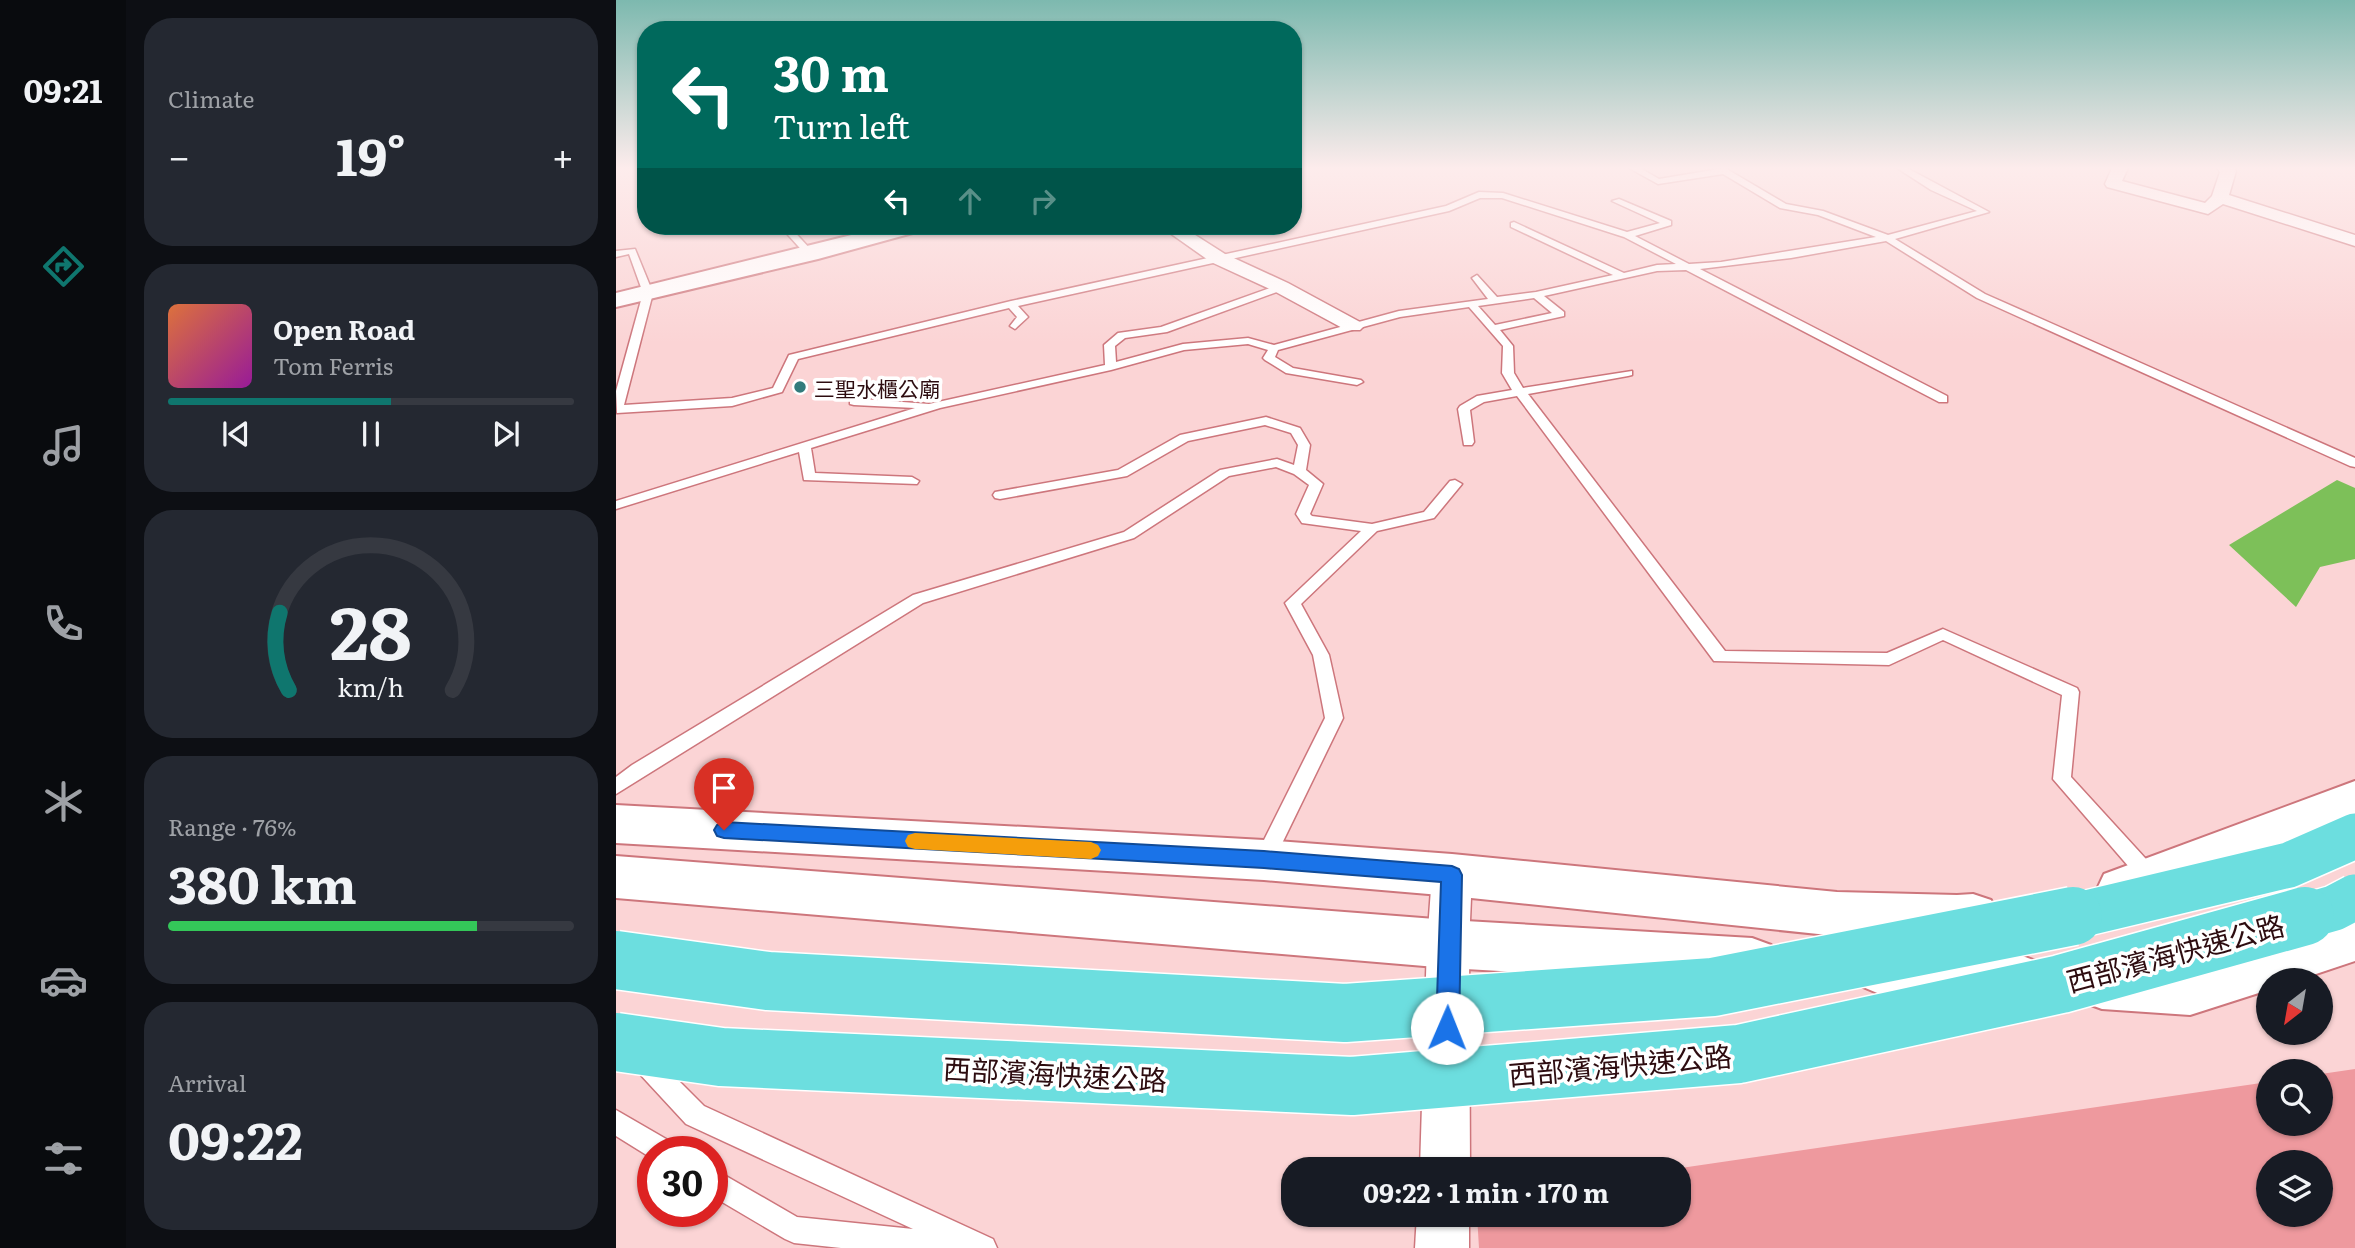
<!DOCTYPE html>
<meta charset="utf-8">
<style>
:root{--surface:#171b24;--page:#242831;--text:#f1f3f6;--muted:#9ea1a6;--line:#363941;--accent:#0f766e}
body{margin:0;font-family:Literata,"Noto Sans TC",serif;background:var(--page);color:var(--text);height:100vh;display:flex;flex-direction:column;font-size:26px;white-space:nowrap}
*{box-sizing:border-box;margin:0}
p{font-size:23px;color:var(--muted)}
.icon{flex:none;width:38px;height:38px;fill:none;stroke:currentColor;stroke-width:2;stroke-linecap:round;stroke-linejoin:round}
.map{position:relative;flex:1;overflow:hidden}
.panel{display:flex;flex-direction:column;gap:18px;padding:18px;background:#0d0f14;width:490px}
.panel>*{flex:none}
.banner{position:absolute;left:21px;top:21px;width:665px;height:214px;border-radius:28px;box-shadow:0 2px 5px #0004;background:#00695c;color:#fff;overflow:hidden}
.needle{width:46px;rotate:211deg}
.controls{position:absolute;left:1640px;top:968px;display:grid;gap:14px}
.controls a{display:grid;place-items:center;width:77px;height:77px;border-radius:50%;background:var(--surface);box-shadow:0 2px 5px #0004;font-size:35px}
.speed{position:absolute;left:21px;top:1136px;display:flex;gap:14px;font-size:35px;font-weight:700;text-align:center}
.speed>*{display:grid;place-content:center;width:91px;height:91px;border-radius:50%;background:var(--surface);box-shadow:0 2px 5px #0004;line-height:1}
.speed .limit{border:10px solid #d22;background:#fff;color:#111}
.pin{position:absolute;display:grid;place-items:center;width:60px;height:60px;color:#fff;margin:-72px -30px;border-radius:50% 50% 50% 0;rotate:-45deg;box-shadow:0 0 7px #0007}
.pin .icon{rotate:45deg}
.me{position:absolute;width:77px;margin:-38px;rotate:1deg;stroke-linejoin:round;filter:drop-shadow(0 0 5px #0008)}
.turn{display:flex;align-items:center;gap:24px;height:147px;padding:0 21px;font-size:32px}
.turn .icon{width:91px;height:91px;stroke-width:2.5}
.turn b{display:block;font-size:49px;line-height:60px}
.lanes{display:flex;align-items:center;height:66px;padding:0 21px;background:#0003;justify-content:center;gap:35px;direction:ltr}
.lanes .off{opacity:.35}
.big{font-size:52px;font-weight:700;line-height:1.1}
.panel .widget{flex:1;display:flex;flex-direction:column;justify-content:center;gap:10px;min-width:0;padding:0 24px;border-radius:28px;background:var(--page)}
.panel .dial{align-items:center;gap:0}
.dial svg{height:182px;overflow:visible;fill:none;stroke:var(--line);stroke-width:7;stroke-linecap:round;text-anchor:middle}
.dial text{fill:var(--text);stroke:none}
.song{display:flex;align-items:center;gap:21px}
.cover{width:84px;height:84px;border-radius:10px;background:linear-gradient(135deg,hsl(20 70% 55%),hsl(300 70% 35%))}
.played{height:7px;border-radius:4px;background:linear-gradient(90deg,var(--accent) 55%,var(--line) 55%)}
.keys{display:flex;justify-content:space-around;direction:ltr}
.heat{display:flex;justify-content:space-between;align-items:center;font-size:38px;direction:ltr}
.charge{height:10px;border-radius:5px;background:linear-gradient(90deg,#34c759 76%,var(--line) 0)}
.trip{position:absolute;left:665px;top:1157px;width:410px;height:70px;border-radius:28px;background:var(--surface);box-shadow:0 2px 5px #0004;font-weight:700;line-height:70px;text-align:center}
main{display:flex;flex:1;min-height:0}
.tab-bar{display:flex;flex-direction:column;width:126px;justify-content:space-around;align-items:center;background:#090b0e;color:var(--muted)}
.tab-bar .icon{width:49px;height:49px}
.tab-bar .current{color:var(--accent)}
.tab-bar b{font-size:32px;color:var(--text)}
.map>svg:first-child{display:block}
</style>
<main>
<nav class="tab-bar">
<b>09:21</b>
<svg class="icon current" aria-label="directions" viewBox="0 0 24 24"><path d="M12 3l9 9-9 9-9-9zM9 14v-3h6M13 9l2 2-2 2"/></svg>
<svg class="icon" aria-label="music" viewBox="0 0 24 24"><path d="M9 18V5l10-2v13"/><circle cx="6" cy="18" r="3"/><circle cx="16" cy="16" r="3"/></svg>
<svg class="icon" aria-label="phone" viewBox="0 0 24 24"><path d="M5 4h4l2 5-3 2q2 4 5 5l2-3 5 2v4C11 20 4 13 5 4z"/></svg>
<svg class="icon" aria-label="climate" viewBox="0 0 24 24"><path d="M12 3v18M4 7l16 10M4 17L20 7"/></svg>
<svg class="icon" aria-label="car" viewBox="0 0 24 24"><path d="M5 17H2v-5l4-1 3-4h7l3 4 3 1v5h-3M9 17h6M6 11h13"/><circle cx="7" cy="17" r="2"/><circle cx="17" cy="17" r="2"/></svg>
<svg class="icon" aria-label="filters" viewBox="0 0 24 24"><path d="M4 7h16M4 17h16"/><circle cx="9" cy="7" r="2"/><circle cx="15" cy="17" r="2"/></svg>
</nav>
<section class="panel">
<div class="widget"><p>Climate</p>
<div class="heat"><a>−</a><b class="big">19°</b><a>+</a></div>
</div>
<div class="widget">
<div class="song"><i class="cover"></i><div><b>Open Road</b><p>Tom Ferris</p></div></div>
<div class="played"></div>
<div class="keys"><svg class="icon" aria-label="previous" viewBox="0 0 24 24"><path d="M18 5L8 12l10 7zM5 5v14"/></svg><svg class="icon" aria-label="pause" viewBox="0 0 24 24"><path d="M8 5v14M16 5v14"/></svg><svg class="icon" aria-label="next" viewBox="0 0 24 24"><path d="M6 5l10 7-10 7zM19 5v14"/></svg></div>
</div>
<div class="widget dial"><svg viewBox="0 0 100 80">
<path d="M14 69A42 42 0 1 1 86 69"/>
<path d="M14 69A42 42 0 0 1 10 35" stroke="#0f766e"/>
<text x="50" y="56" font-size="32" font-weight="700">28</text>
<text x="50" y="72" font-size="11">km/h</text>
</svg></div>
<div class="widget"><p>Range · 76%</p><b class="big">380 km</b><div class="charge"></div></div>
<div class="widget"><p>Arrival</p><b class="big">09:22</b></div>
</section>
<div class="map">
<svg width="1739" height="1248" viewBox="0 0 1739 1248">
<rect width="100%" height="100%" fill="#fbd4d5"/>
<path fill="#ee999e" fill-rule="evenodd" d="M1739,1069V1248H863L861,1215L1062,1214V1169H1058L1652,1082V1124H1704L1705,1074ZM1652,1162H1704V1214H1652Z"/>
<polygon fill="#7dc059" points="1721,480 1739,488 1739,559 1704,567 1680,607 1613,545"/>
<g fill="none" stroke-linecap="round" stroke-linejoin="round">
<g stroke="#cd767c" stroke-width="3">
<g id="service">
<path d="M1013,168H1024L1043,179L1109,168L1170,204L1207,211L1272,235L1361,211L1315,190L1281,168H1291L1373,212L1279,239L1369,294L1739,458V467L1734,466L1361,298L1270,241L1175,258L1084,269L1331,396V402H1323L1070,270L1041,271L928,296L948,312V316L884,330L897,346L898,373L907,388L1016,371V375L1012,376L912,394L1109,651L1271,653L1327,629L1461,688L1463,692L1455,777L1540,870L1543,876L1540,882L1533,885L1526,882L1437,779L1446,695L1327,640L1273,665L1098,661L901,396L868,402L854,410L858,442L856,445H848L842,409L844,406L861,396L896,390L886,373L887,346L853,307L784,317L662,350L659,357L677,368L745,380L747,382L741,385L670,373L649,360L647,358L652,350L632,344L568,350L495,370L324,408L195,448L199,473L296,477L303,481L301,484L188,480L183,452L0,509V501L299,408L238,405L234,404V398L313,404L489,365L488,345L502,333L545,327L665,284L670,287L669,289L551,332L509,338L499,346L500,362L567,344L632,338L658,345L783,311L872,299L856,278L861,275L881,297L920,292L997,275L895,227V223L898,222L1008,273L1041,265L1060,264L1008,237L886,198H864L833,211L402,306L412,317L399,329L394,326L401,317L393,308L182,359L166,392L116,406L1,413L0,391L27,293L13,254L0,257V251L19,249L37,293L8,405L116,398L157,388L173,355L395,301L830,206L863,192L887,193L1011,232L1044,223L996,201L1003,199L1055,221V225L1019,236L1073,264L1105,262L1260,237L1202,215L1164,208L1107,174L1042,184ZM918,298L936,313L879,325L862,306Z"/>
<polygon points="30,207 30,213 23,210 24,208"/>
<polygon points="164,226 173,226 197,252 197,256 191,256"/>
<polygon points="650,417 684,428 694,445 690,470 707,484 694,514 696,516 756,524 808,512 834,481 839,480 846,484 818,518 761,531 685,604 713,655 727,718 656,864 649,866 642,864 639,858 709,718 697,655 669,603 745,531 686,523 680,514 693,485 678,474 660,467 613,476 518,538 307,603 0,794 0,777 16,765 297,595 508,532 604,470 661,459 678,465 682,445 675,433 649,425 572,441 511,476 384,499 379,498 377,495 379,492 502,470 564,435"/>
<polygon points="29,1051 37,1055 88,1106 377,1239 381,1248 225,1248 178,1243 169,1239 96,1196 96,1168 181,1217 297,1229 70,1124 21,1071 17,1063 21,1055"/>
<polygon points="0,1110 57,1143 60,1152 37,1152 37,1159 0,1136"/>
</g>
</g>
<g stroke="#cd767c" stroke-width="3">
<g id="minor">
<polygon points="1496,168 1512,168 1506,181 1589,203 1596,196 1604,172 1601,168 1618,168 1620,171 1613,195 1739,235 1739,246 1607,204 1592,214 1491,187 1489,184"/>
<polygon points="544,226 565,226 609,254 672,283 744,322 748,326 744,330 730,330 658,291 595,262"/>
<polygon points="836,858 850,863 856,875 853,944 854,1169 804,1169 811,944 816,875 822,863"/>
<polygon points="801,1214 853,1214 853,1248 799,1248"/>
</g>
</g>
<g stroke="#cd767c" stroke-width="4">
<g id="tertiary">
<polygon points="272,226 307,226 304,231 202,259 0,307 0,293"/>
<polygon points="1739,781 1739,818 1506,910 1488,904 1481,889 1488,874"/>
<polygon points="0,805 648,840 836,854 1221,892 1341,895 1357,894 1375,900 1382,916 1375,932 1341,941 1221,936 836,896 648,880 0,843"/>
<polygon points="0,856 832,920 1136,938 1155,945 1162,962 1155,979 1136,986 832,968 0,898"/>
<polygon points="1739,915 1739,961 1682,980 1652,980 1652,990 1574,1015 1486,1009 1467,1002 1459,984 1467,966 1486,959 1574,965"/>
<polygon points="1266,945 1401,954 1420,961 1428,979 1420,997 1401,1004 1266,995 1247,987 1239,970 1247,953"/>
</g>
</g>
<use href="#service" fill="#fff" fill-rule="evenodd"/>
<use href="#minor" fill="#fff" fill-rule="evenodd"/>
<use href="#tertiary" fill="#fff" fill-rule="evenodd"/>
<g stroke="#fff" stroke-width="48" stroke-linecap="butt">
<g id="trunk-bridge-far1">
<polyline points="1450,918 1673,865 1739,836"/>
<polyline points="1683,918 1718,908 1739,897"/>
</g>
</g>
<g stroke="#fff" stroke-width="61" stroke-linecap="butt">
<g id="trunk-bridge">
<polyline points="0,960 152,981 729,1013 1097,987 1457,916"/>
<polyline points="0,1042 105,1057 736,1086 1123,1054 1445,984 1689,916"/>
</g>
</g>
<use href="#trunk-bridge-far1" stroke="#6cdedf" stroke-width="45"/>
<use href="#trunk-bridge" stroke="#6cdedf" stroke-width="58"/>
</g>
<linearGradient id="sky" x2="0" y2="1"><stop stop-color="#7db9af"/><stop offset="0.49" stop-color="#fdecec"/><stop offset="1" stop-color="#fdecec" stop-opacity="0"/></linearGradient>
<rect width="1739" height="343" fill="url(#sky)"/>
<polygon fill="#1a73e8" stroke="#114b97" stroke-width="2" points="108,822 648,851 836,866 843,869 846,875 843,1028 840,1035 831,1039 823,1035 820,1028 825,882 648,868 108,838 101,836 98,830 101,825"/>
<polygon fill="#f59e0b" points="299,833 475,842 482,845 485,850 482,856 475,859 299,849 292,847 289,841 292,835"/>
<circle fill="#327b7c" stroke="#fff" stroke-width="2.5" cx="184" cy="387" r="7"/>
<g text-anchor="middle" dominant-baseline="central" stroke-width="7" stroke-linejoin="round" paint-order="stroke">
<g font-size="21" fill="#2d0c10" stroke="#fff" text-anchor="start">
<text x="198" y="387">三聖水櫃公廟</text>
</g>
<g font-size="28" fill="#2d0c10" stroke="#fff">
<text transform="translate(1559 952) rotate(-15)">西部濱海快速公路</text>
<text transform="translate(1004 1064) rotate(-5)">西部濱海快速公路</text>
<text transform="translate(439 1073) rotate(3)">西部濱海快速公路</text>
</g>
</g>
</svg>
<div class="controls">
<a><svg class="needle" viewBox="-14 -14 28 28"><path d="M0-13l5 13h-10z" fill="#e53935"/><path d="M0 13l5-13h-10z" fill="#9ea1a6"/></svg></a>
<a><svg class="icon" aria-label="search" viewBox="0 0 24 24"><circle cx="10" cy="10" r="6"/><path d="M15 15l6 6"/></svg></a>
<a><svg class="icon" aria-label="layers" viewBox="0 0 24 24"><path d="M12 4l9 5-9 5-9-5zM3 14l9 5 9-5"/></svg></a>
</div>
<div class="speed"><div class="limit">30</div></div>
<div class="pin" style="left:108px;top:830px;background:#d93025"><svg class="icon" aria-label="arrive" viewBox="0 0 24 24"><path d="M6 21V4h12l-3 4 3 4H6"/></svg></div>
<svg class="me" style="left:831px;top:1028px" viewBox="-20 -20 40 40"><circle r="19" fill="#fff"/><path d="M0-13L10 11 0 6-10 11z" fill="#1a73e8"/></svg>
<div class="trip">09:22 · 1 min · 170 m</div>
<div class="banner">
<div class="turn"><svg class="icon" aria-label="left" viewBox="0 0 24 24"><path d="M17 20v-9H6M10 6l-5 5 5 5"/></svg><div><b>30 m</b>Turn left</div></div>
<div class="lanes"><svg class="icon" aria-label="left" viewBox="0 0 24 24"><path d="M17 20v-9H6M10 6l-5 5 5 5"/></svg><svg class="icon off" aria-label="ahead" viewBox="0 0 24 24"><path d="M12 20V5M6 11l6-6 6 6"/></svg><svg class="icon off" aria-label="right" viewBox="0 0 24 24"><path d="M7 20v-9h11M14 6l5 5-5 5"/></svg></div>
</div>
</div>
</main>
